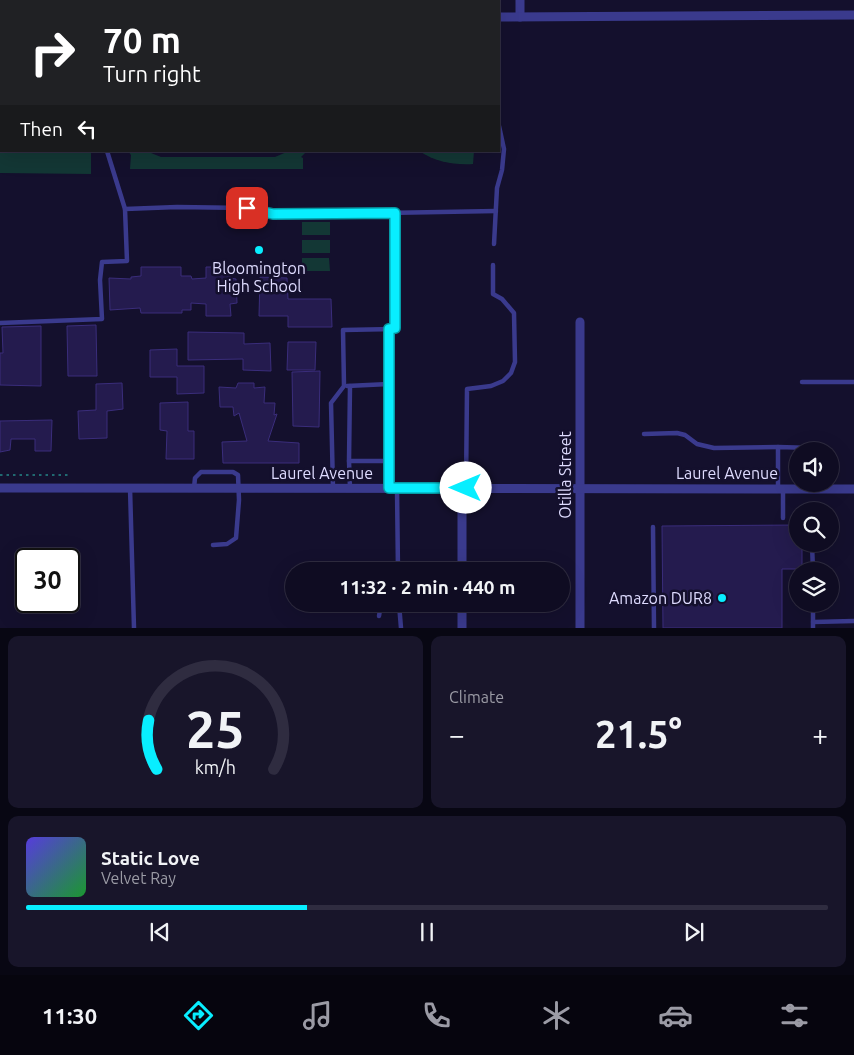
<!DOCTYPE html>
<meta charset="utf-8">
<style>
:root{--surface:#0f0c22;--page:#18152a;--text:#f1f3f6;--muted:#9b9ba5;--line:#2f2c40;--accent:#08eeff}
body{margin:0;font-family:Ubuntu,sans-serif;background:var(--page);color:var(--text);height:100vh;display:flex;flex-direction:column;font-size:19px;white-space:nowrap}
*{box-sizing:border-box;margin:0}
p{font-size:16px;color:var(--muted)}
.icon{flex:none;width:28px;height:28px;fill:none;stroke:currentColor;stroke-width:2;stroke-linecap:round;stroke-linejoin:round}
.map{position:relative;height:628px;overflow:hidden}
.drawer{display:flex;flex-direction:column;gap:8px;padding:8px;background:#080713;flex:1}
.drawer>*{flex:none}
.hud{position:absolute;left:0px;top:0px;width:500px;height:152px;box-shadow:0 5px 20px #0002,0 0 0 1px var(--line);background:#202124;color:#fff;overflow:hidden}
.tools{position:absolute;left:789px;top:442px;display:grid;gap:10px}
.tools a{display:grid;place-items:center;width:50px;height:50px;border-radius:50%;background:var(--surface);box-shadow:0 5px 20px #0002,0 0 0 1px var(--line);font-size:25px}
.speed{position:absolute;left:15px;top:548px;display:flex;gap:10px;font-size:25px;font-weight:700;text-align:center}
.speed>*{display:grid;place-content:center;width:65px;height:65px;border-radius:50%;background:var(--surface);box-shadow:0 5px 20px #0002,0 0 0 1px var(--line);line-height:1}
.speed .limit{border:2px solid #111;border-radius:8px;background:#fff;color:#111}
.pin{position:absolute;display:grid;place-items:center;width:42px;height:42px;color:#fff;margin:-21px;border-radius:10px;box-shadow:0 2px 8px #0006}
.me{position:absolute;width:55px;margin:-28px;rotate:270deg;stroke-linejoin:round;filter:drop-shadow(0 0 4px #0008)}
.turn{display:flex;align-items:center;gap:18px;height:105px;padding:0 20px;font-size:22px}
.turn .icon{width:65px;height:65px;stroke-width:2.5}
.turn b{display:block;font-size:35px;line-height:42px}
.then{display:flex;align-items:center;height:48px;padding:0 20px;background:#0003;gap:10px;font-size:19px}
.big{font-size:38px;font-weight:700;line-height:1.1}
.drawer .tile{flex:1;display:flex;flex-direction:column;justify-content:center;gap:8px;min-width:0;padding:0 18px;border-radius:10px;background:var(--page)}
.drawer .dial{align-items:center;gap:0}
.dial svg{height:130px;overflow:visible;fill:none;stroke:var(--line);stroke-width:7;stroke-linecap:round;text-anchor:middle}
.dial text{fill:var(--text);stroke:none}
.song{display:flex;align-items:center;gap:15px}
.cover{width:60px;height:60px;border-radius:8px;background:linear-gradient(135deg,hsl(250 70% 55%),hsl(130 70% 35%))}
.played{height:5px;border-radius:2px;background:linear-gradient(90deg,var(--accent) 35%,var(--line) 35%)}
.keys{display:flex;justify-content:space-around;direction:ltr}
.heat{display:flex;justify-content:space-between;align-items:center;font-size:28px;direction:ltr}
.drawer .tiles{flex:1;display:grid;gap:8px;grid-template-columns:1fr 1fr}
.tile:last-child{grid-column:span 2}
.trip{position:absolute;left:285px;top:562px;width:285px;height:50px;border-radius:25px;background:var(--surface);box-shadow:0 5px 20px #0002,0 0 0 1px var(--line);font-weight:700;line-height:50px;text-align:center}
.dock{display:flex;height:80px;justify-content:space-around;align-items:center;background:#06050e;color:var(--muted)}
.dock .icon{width:35px;height:35px}
.dock .on{color:var(--accent)}
.dock b{font-size:22px;color:var(--text)}
.map>svg:first-child{display:block}
</style>
<div class="map">
<svg width="854" height="628" viewBox="0 0 854 628">
<rect width="100%" height="100%" fill="#14102d"/>
<g fill="#133735">
<polygon points="0,62 1,151 91,151 91,174 0,173"/>
<polygon points="128,151 146,151 161,157 275,157 289,151 307,151 301,157 303,158 303,169 130,169 131,155"/>
<path d="M419,151H474L473,164C453,165 436,162 419,151Z"/>
<rect x="302" y="222" width="28" height="13"/>
<rect x="302" y="240" width="28" height="13"/>
<polygon points="302,258 329,258 330,271 302,271"/>
</g>
<g fill="#241b4e" stroke="#3a2d7b">
<polygon points="141,267 181,267 181,276 191,276 192,279 206,278 206,267 230,267 230,278 236,279 237,303 230,304 231,316 206,316 206,304 191,303 191,310 182,310 182,313 141,313 140,308 110,310 109,278 131,279 131,277 141,276"/>
<polygon points="260,277 287,278 288,299 331,299 332,327 288,327 288,316 259,316"/>
<polygon points="96,325 97,376 68,376 67,326"/>
<polygon points="41,326 41,386 0,385 0,353 3,353 2,327"/>
<polygon points="188,332 244,333 244,344 270,343 271,371 243,370 243,359 188,360"/>
<polygon points="288,342 316,342 315,370 287,370"/>
<polygon points="177,349 177,366 204,366 204,393 177,394 177,377 150,377 150,350"/>
<polygon points="320,371 319,427 293,426 292,372"/>
<polygon points="122,383 123,409 107,411 107,438 79,439 78,411 96,410 96,384"/>
<polygon points="238,383 254,383 254,388 265,387 264,403 275,403 274,415 277,414 268,441 299,443 299,463 223,463 222,442 247,441 239,413 234,416 233,407 220,407 219,387 236,388"/>
<polygon points="188,402 188,431 194,431 194,459 166,459 167,431 160,430 160,403"/>
<polygon points="52,420 51,451 35,451 35,439 11,439 10,450 0,452 0,421"/>
<polygon points="798,525 798,544 802,544 802,569 782,569 782,628 663,628 662,526"/>
</g>
<g fill="none" stroke-linecap="round" stroke-linejoin="round">
<polyline stroke="#2cc3b6" stroke-width="1" stroke-dasharray="2.5 4" stroke-linecap="butt" points="0,475 70,475"/>
<g stroke="#3a3a8d" stroke-width="4.5">
<polyline points="363,1 363,0"/>
<polyline points="107,151 125,209"/>
<polyline points="494,244 497,188 502,170 504,149 499,126"/>
<polyline points="0,323 102,319 100,280 102,262 127,261 125,209 177,207 247,208 273,215 496,211"/>
<polyline points="389,329 389,488"/>
<polyline points="802,382 854,382"/>
<polyline points="347,386 389,384"/>
<polyline points="644,434 677,433 685,435 697,444 714,448 778,447"/>
<polyline points="349,461 350,386"/>
<polyline points="130,488 134,628"/>
<polyline points="194,488 195,478 201,472 233,472 238,475 239,500 236,538 227,544 213,545"/>
<polyline points="333,488 331,403 344,386 343,330 395,329 395,213"/>
<polyline points="350,488 349,461 389,461"/>
<polyline points="397,488 398,571"/>
<polyline points="466,488 467,389 491,386 503,381 511,373 515,362 514,313 502,299 493,294 493,265"/>
<polyline points="778,489 778,447 813,448"/>
<polyline points="783,489 783,518"/>
<polyline points="653,527 654,628"/>
<polyline points="812,544 813,571"/>
<polyline points="373,604 399,604"/>
<polyline points="399,604 401,628"/>
<polyline points="813,604 813,628"/>
<polyline points="350,608 367,604"/>
<polyline points="379,616 381,604"/>
<polyline points="813,622 854,621"/>
</g>
<g stroke="#3a3a8d" stroke-width="9">
<polyline points="286,0 286,1"/>
<polyline points="520,0 520,17"/>
<polyline points="499,17 854,15"/>
<polyline points="0,19 1,19"/>
<polyline points="580,322 580,628"/>
<polyline points="0,488 854,489"/>
<polyline points="462,488 462,571"/>
<polyline points="462,604 462,628"/>
</g>
</g>
<g fill="none" stroke-linecap="round" stroke-linejoin="round">
<g stroke="#059ba6" stroke-width="12">
<polyline id="route" points="247,208 273,214 395,213 395,328 389,329 389,488 466,488"/>
</g>
<use href="#route" stroke="#08eeff" stroke-width="9"/>
</g>
<g fill="#08eeff" stroke="#14102d" stroke-width="2">
<circle cx="259" cy="250" r="5"/>
<circle cx="722" cy="598" r="5"/>
</g>
<g text-anchor="middle" dominant-baseline="central" stroke-width="5" stroke-linejoin="round" paint-order="stroke">
<g font-size="16" fill="#dfdcff" stroke="#14102d">
<text x="259" y="268">Bloomington<tspan x="259" dy="18">High School</tspan></text>
<text x="712" y="598" text-anchor="end">Amazon DUR8</text>
</g>
<g font-size="16" fill="#dfdcff" stroke="#14102d">
<text x="322" y="473">Laurel Avenue</text>
<text x="727" y="473">Laurel Avenue</text>
<text transform="translate(565 475) rotate(-90)">Otilla Street</text>
</g>
</g>
</svg>
<div class="tools">
<a><svg class="icon" aria-label="sound" viewBox="0 0 24 24"><path d="M4 9h4l5-4v14l-5-4H4zM17 9q2 3 0 6"/></svg></a>
<a><svg class="icon" aria-label="search" viewBox="0 0 24 24"><circle cx="10" cy="10" r="6"/><path d="M15 15l6 6"/></svg></a>
<a><svg class="icon" aria-label="layers" viewBox="0 0 24 24"><path d="M12 4l9 5-9 5-9-5zM3 14l9 5 9-5"/></svg></a>
</div>
<div class="speed"><div class="limit">30</div></div>
<div class="pin" style="left:247px;top:208px;background:#d93025"><svg class="icon" aria-label="arrive" viewBox="0 0 24 24"><path d="M6 21V4h12l-3 4 3 4H6"/></svg></div>
<svg class="me" style="left:466px;top:488px" viewBox="-20 -20 40 40"><circle r="19" fill="#fff"/><path d="M0-13L10 11 0 6-10 11z" fill="#08eeff"/></svg>
<div class="trip">11:32 · 2 min · 440 m</div>
<div class="hud">
<div class="turn"><svg class="icon" aria-label="right" viewBox="0 0 24 24"><path d="M7 20v-9h11M14 6l5 5-5 5"/></svg><div><b>70 m</b>Turn right</div></div>
<div class="then">Then<svg class="icon" aria-label="left" viewBox="0 0 24 24"><path d="M17 20v-9H6M10 6l-5 5 5 5"/></svg></div>
</div>
</div>
<section class="drawer">
<div class="tiles">
<div class="tile dial"><svg viewBox="0 0 100 80">
<path d="M14 69A42 42 0 1 1 86 69"/>
<path d="M14 69A42 42 0 0 1 9 39" stroke="#08eeff"/>
<text x="50" y="56" font-size="32" font-weight="700">25</text>
<text x="50" y="72" font-size="11">km/h</text>
</svg></div>
<div class="tile"><p>Climate</p>
<div class="heat"><a>−</a><b class="big">21.5°</b><a>+</a></div>
</div>
<div class="tile">
<div class="song"><i class="cover"></i><div><b>Static Love</b><p>Velvet Ray</p></div></div>
<div class="played"></div>
<div class="keys"><svg class="icon" aria-label="previous" viewBox="0 0 24 24"><path d="M18 5L8 12l10 7zM5 5v14"/></svg><svg class="icon" aria-label="pause" viewBox="0 0 24 24"><path d="M8 5v14M16 5v14"/></svg><svg class="icon" aria-label="next" viewBox="0 0 24 24"><path d="M6 5l10 7-10 7zM19 5v14"/></svg></div>
</div>
</div>
</section>
<nav class="dock">
<b>11:30</b>
<svg class="icon on" aria-label="directions" viewBox="0 0 24 24"><path d="M12 3l9 9-9 9-9-9zM9 14v-3h6M13 9l2 2-2 2"/></svg>
<svg class="icon" aria-label="music" viewBox="0 0 24 24"><path d="M9 18V5l10-2v13"/><circle cx="6" cy="18" r="3"/><circle cx="16" cy="16" r="3"/></svg>
<svg class="icon" aria-label="phone" viewBox="0 0 24 24"><path d="M5 4h4l2 5-3 2q2 4 5 5l2-3 5 2v4C11 20 4 13 5 4z"/></svg>
<svg class="icon" aria-label="climate" viewBox="0 0 24 24"><path d="M12 3v18M4 7l16 10M4 17L20 7"/></svg>
<svg class="icon" aria-label="car" viewBox="0 0 24 24"><path d="M5 17H2v-5l4-1 3-4h7l3 4 3 1v5h-3M9 17h6M6 11h13"/><circle cx="7" cy="17" r="2"/><circle cx="17" cy="17" r="2"/></svg>
<svg class="icon" aria-label="filters" viewBox="0 0 24 24"><path d="M4 7h16M4 17h16"/><circle cx="9" cy="7" r="2"/><circle cx="15" cy="17" r="2"/></svg>
</nav>
